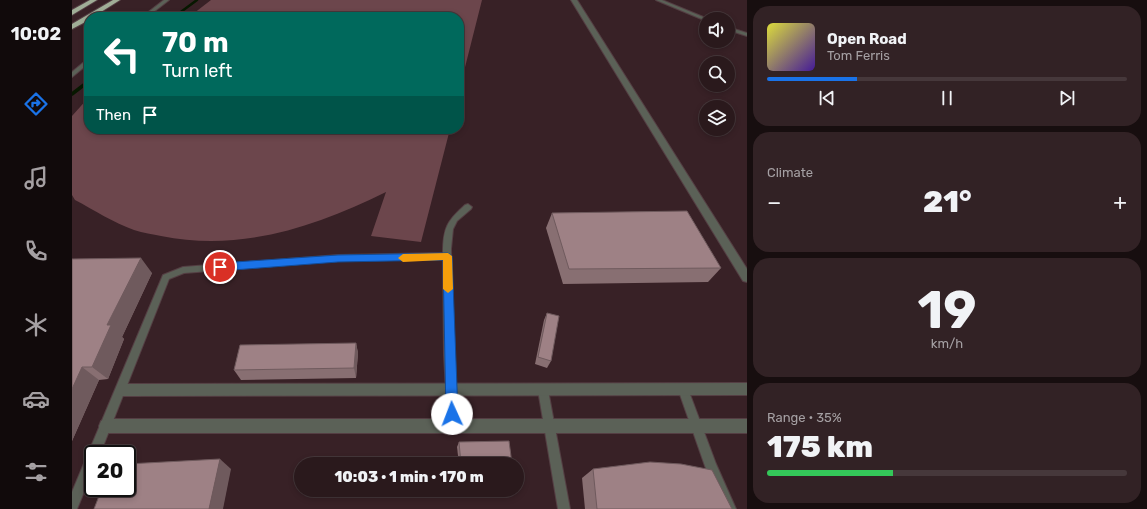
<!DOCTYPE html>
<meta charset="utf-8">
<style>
:root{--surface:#2a191c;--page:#322225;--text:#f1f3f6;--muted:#a5a0a3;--line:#46383b;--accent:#1a73e8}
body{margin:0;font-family:Rubik,sans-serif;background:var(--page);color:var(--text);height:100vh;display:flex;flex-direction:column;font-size:15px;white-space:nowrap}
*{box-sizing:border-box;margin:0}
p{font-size:13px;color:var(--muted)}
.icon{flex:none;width:22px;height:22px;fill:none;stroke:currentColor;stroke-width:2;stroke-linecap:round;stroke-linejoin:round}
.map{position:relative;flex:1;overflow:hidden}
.sheet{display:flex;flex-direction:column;gap:6px;padding:6px;background:#170e0f;width:400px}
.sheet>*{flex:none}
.hud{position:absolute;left:12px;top:12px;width:380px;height:122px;border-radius:16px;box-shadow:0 2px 6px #0003,0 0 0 1px var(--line);background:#00695c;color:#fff;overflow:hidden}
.buttons{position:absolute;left:627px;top:12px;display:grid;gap:8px}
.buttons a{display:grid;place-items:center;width:36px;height:36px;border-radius:50%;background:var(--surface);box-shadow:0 2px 6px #0003,0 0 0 1px var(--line);font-size:20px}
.speed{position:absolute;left:12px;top:445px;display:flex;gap:8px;font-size:20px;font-weight:700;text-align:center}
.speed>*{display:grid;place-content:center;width:52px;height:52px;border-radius:50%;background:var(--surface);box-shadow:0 2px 6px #0003,0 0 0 1px var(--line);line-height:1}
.speed .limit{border:2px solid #111;border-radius:6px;background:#fff;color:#111}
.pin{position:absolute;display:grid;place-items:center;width:34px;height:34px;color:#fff;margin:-17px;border:2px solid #fff;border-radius:50%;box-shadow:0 1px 4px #0007}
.me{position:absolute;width:44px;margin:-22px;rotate:358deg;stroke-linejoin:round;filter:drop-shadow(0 0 3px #0008)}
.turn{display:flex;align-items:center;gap:14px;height:84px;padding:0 12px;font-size:18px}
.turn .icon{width:52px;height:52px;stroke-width:2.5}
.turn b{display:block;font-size:28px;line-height:34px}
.then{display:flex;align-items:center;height:38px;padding:0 12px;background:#0003;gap:8px;font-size:15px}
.big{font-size:30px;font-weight:800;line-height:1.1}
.sheet .card{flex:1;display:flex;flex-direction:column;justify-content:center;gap:6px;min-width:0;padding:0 14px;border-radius:16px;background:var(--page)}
.sheet .dial{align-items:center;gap:0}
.dial b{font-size:52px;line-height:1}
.song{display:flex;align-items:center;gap:12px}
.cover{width:48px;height:48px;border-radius:6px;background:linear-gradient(135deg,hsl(60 70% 55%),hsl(260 70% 35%))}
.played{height:4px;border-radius:2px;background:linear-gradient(90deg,var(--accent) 25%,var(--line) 25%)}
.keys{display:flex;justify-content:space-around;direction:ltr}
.heat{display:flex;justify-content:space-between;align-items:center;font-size:22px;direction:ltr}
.charge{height:6px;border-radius:3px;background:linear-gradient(90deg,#34c759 35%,var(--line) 0)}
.trip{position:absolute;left:222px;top:457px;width:230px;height:40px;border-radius:20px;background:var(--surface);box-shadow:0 2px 6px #0003,0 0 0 1px var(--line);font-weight:800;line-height:40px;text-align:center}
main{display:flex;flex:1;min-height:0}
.menu{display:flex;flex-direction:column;width:72px;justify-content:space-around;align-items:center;background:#110a0b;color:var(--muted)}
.menu .icon{width:28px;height:28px}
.menu .current{color:var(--accent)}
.menu b{font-size:18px;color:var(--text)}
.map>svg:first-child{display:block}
</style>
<main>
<nav class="menu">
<b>10:02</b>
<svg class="icon current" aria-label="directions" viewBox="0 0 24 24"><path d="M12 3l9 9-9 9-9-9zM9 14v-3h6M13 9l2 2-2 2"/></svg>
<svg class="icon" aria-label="music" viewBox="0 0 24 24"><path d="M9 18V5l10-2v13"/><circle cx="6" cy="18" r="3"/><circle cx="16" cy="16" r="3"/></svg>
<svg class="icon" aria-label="phone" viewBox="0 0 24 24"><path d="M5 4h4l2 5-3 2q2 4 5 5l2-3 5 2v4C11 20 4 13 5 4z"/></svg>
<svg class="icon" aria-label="climate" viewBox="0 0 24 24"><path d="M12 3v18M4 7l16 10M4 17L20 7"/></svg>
<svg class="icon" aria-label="car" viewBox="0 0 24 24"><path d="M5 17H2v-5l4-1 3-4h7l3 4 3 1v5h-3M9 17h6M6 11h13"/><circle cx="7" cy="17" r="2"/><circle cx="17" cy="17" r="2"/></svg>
<svg class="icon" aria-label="filters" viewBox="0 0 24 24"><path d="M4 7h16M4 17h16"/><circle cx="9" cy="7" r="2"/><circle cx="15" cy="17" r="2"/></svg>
</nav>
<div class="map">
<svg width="675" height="509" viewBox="0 0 675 509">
<rect width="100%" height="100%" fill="#382126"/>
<g fill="#6c464c">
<polygon points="139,0 410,0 387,91 387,17 117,17"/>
<path d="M17,97V129H378L349,242L299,236L314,192C243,227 169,252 89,236C81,234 71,233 62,230C42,223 22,210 3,200L0,195V116Z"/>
</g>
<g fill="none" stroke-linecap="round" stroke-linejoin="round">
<g stroke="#071800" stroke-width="2.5">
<polyline points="102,17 125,0"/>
<polyline points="16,82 17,81"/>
</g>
<polyline stroke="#071800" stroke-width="3.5" points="0,94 17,81"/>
<g stroke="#543e43" stroke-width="2">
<g id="lane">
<polygon points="92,0 97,0 75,17 70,17"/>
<polygon points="584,0 590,0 636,19 632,20"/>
<polygon points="656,27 675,33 675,36 656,30"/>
<polygon points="17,58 17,63 0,77 0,72"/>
<path d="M396,204L400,207L399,209L385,221L381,229L379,249L382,355L386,426L385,430L381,431L377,430L376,426L372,355L371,259L266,261L112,273L97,279L28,454H21V470L5,509H0V492L91,275L111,267L266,255L371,253C371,228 375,221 393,205Z"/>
<polygon points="611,384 615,386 616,389 644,464 664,509 652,509 633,466 606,389 607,386"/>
<polygon points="471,385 475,387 476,390 498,509 486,509 466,390 467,387"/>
</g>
</g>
<g stroke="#543e43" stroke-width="2">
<g id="street">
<polygon points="499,0 505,0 675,269 675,282 671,281"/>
<polygon points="675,383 675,395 50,396 46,394 44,390 46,386 50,384"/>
<polygon points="34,419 675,419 675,433 34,433 29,431 27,426 29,421"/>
</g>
</g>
<g stroke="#543e43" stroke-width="2">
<g id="highway">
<polygon points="18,0 25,0 0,15 0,10"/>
<polygon points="41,0 48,0 21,17 17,17 17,20 0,29 0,24"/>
</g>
</g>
<use href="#lane" fill="#5b6157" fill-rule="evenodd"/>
<use href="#street" fill="#5b6157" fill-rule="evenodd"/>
<use href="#highway" fill="#a0ae97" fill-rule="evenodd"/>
</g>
<g fill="#886f72">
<polygon points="480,213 649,268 636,282 491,284 474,228"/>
<polygon points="0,259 80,273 50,337 52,339 36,379 27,380 0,441"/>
<polygon points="475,313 479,361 475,368 463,364 472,320"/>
<polygon points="284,343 286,353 284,378 169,380 162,370"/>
<polygon points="387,442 440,464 387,464 385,447"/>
<polygon points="521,469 660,509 513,509 510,478"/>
</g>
<g fill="#6f5a5d">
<polygon points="69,258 80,273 50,337 52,339 36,379 20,367 35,325"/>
<polygon points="284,343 286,353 284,378 282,368"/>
<polygon points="10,367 27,380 0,441 0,389"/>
<polygon points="148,459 159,469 151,509 137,509"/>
</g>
<g fill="#9e8185" stroke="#6f5a5d">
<polygon points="615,211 649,268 497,269 480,213"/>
<polygon points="69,258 35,325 39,325 20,367 10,367 0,389 0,259"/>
<polygon points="475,313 487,316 479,361 466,357"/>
<polygon points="284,343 282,368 162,370 168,345"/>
<polygon points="437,441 440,464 389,464 387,442"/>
<polygon points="148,459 137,509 22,509 30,488 55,488 55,464"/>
<polygon points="578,462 609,464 640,470 660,509 525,509 521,469"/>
</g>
<polygon fill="#1a73e8" stroke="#114b97" points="376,253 380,256 386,414 384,418 380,420 376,418 374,414 371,260 266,262 148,271 143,267 148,263 266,255"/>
<polygon fill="#f59e0b" points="376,253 380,256 381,289 376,293 371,289 371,260 331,262 326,258 331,254"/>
</svg>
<div class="buttons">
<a><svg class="icon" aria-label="sound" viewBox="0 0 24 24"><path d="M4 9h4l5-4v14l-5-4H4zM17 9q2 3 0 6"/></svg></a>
<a><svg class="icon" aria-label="search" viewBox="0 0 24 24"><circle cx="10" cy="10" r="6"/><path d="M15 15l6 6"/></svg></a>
<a><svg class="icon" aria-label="layers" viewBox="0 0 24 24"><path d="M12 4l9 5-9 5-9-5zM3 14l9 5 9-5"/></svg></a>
</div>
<div class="speed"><div class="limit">20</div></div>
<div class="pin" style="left:148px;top:267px;background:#d93025"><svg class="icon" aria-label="arrive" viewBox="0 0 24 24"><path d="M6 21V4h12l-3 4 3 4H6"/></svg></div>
<svg class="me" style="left:380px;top:414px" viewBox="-20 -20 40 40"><circle r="19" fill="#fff"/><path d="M0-13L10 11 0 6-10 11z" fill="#1a73e8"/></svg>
<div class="trip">10:03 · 1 min · 170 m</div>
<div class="hud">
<div class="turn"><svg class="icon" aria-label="left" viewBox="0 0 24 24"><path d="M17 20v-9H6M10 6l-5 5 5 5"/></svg><div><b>70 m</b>Turn left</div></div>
<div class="then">Then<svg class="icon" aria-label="arrive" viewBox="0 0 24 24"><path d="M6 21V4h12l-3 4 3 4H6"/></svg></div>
</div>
</div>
<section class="sheet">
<div class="card">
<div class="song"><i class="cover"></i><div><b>Open Road</b><p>Tom Ferris</p></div></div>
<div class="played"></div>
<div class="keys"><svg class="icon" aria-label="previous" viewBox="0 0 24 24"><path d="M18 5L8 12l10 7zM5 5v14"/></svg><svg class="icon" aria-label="pause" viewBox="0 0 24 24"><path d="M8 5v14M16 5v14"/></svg><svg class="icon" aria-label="next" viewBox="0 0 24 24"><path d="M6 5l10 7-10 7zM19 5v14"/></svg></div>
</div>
<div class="card"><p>Climate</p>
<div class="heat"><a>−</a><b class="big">21°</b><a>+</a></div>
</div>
<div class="card dial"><b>19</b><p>km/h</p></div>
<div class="card"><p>Range · 35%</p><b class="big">175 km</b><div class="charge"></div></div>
</section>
</main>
